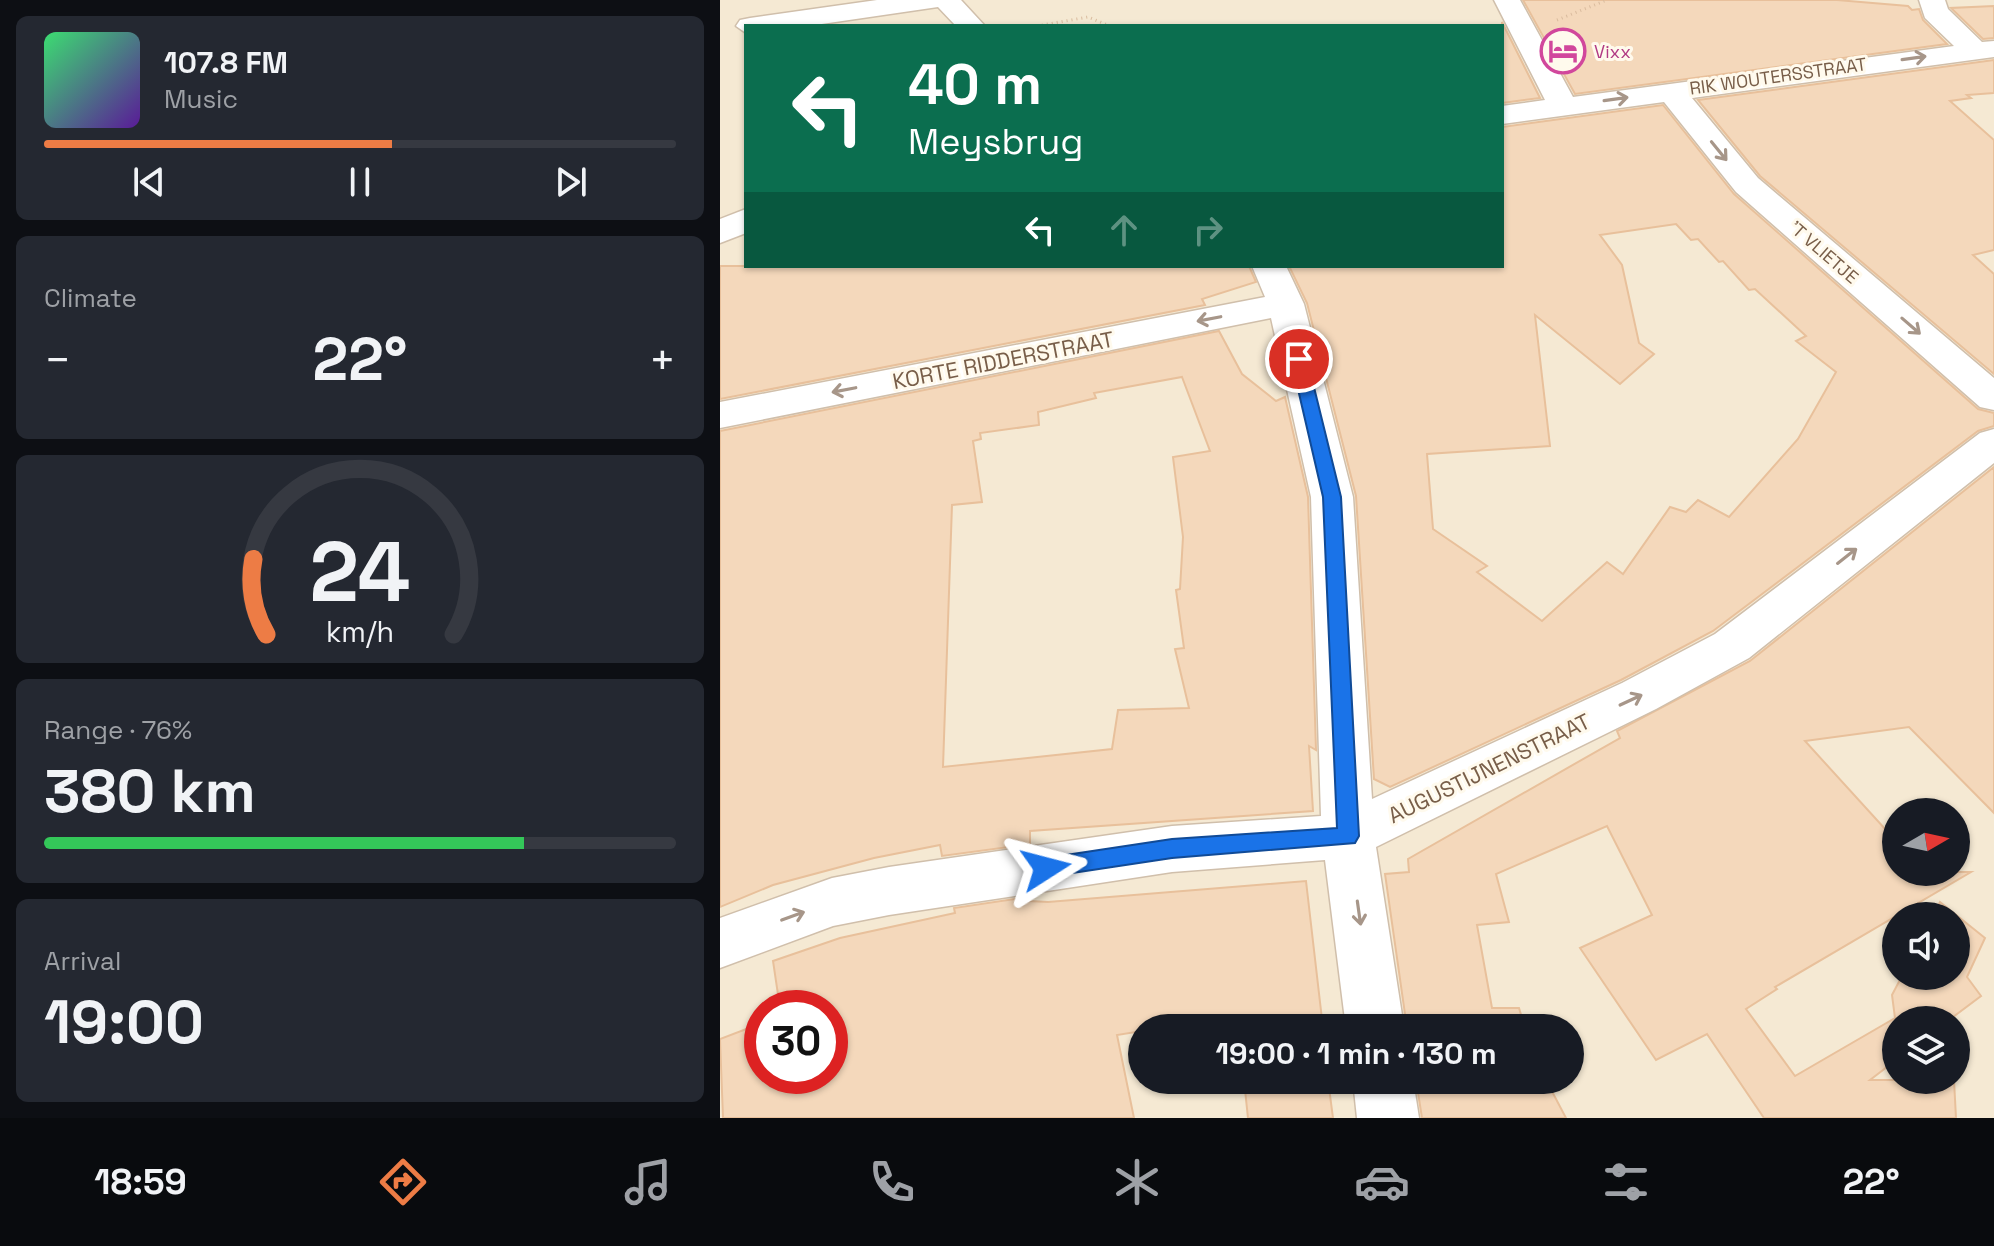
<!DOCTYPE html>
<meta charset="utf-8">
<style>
:root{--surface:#171b24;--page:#242831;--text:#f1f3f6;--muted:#9ea1a6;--line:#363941;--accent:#ed7c45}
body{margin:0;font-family:"Space Grotesk",sans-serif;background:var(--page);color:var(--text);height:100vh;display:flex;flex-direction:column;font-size:30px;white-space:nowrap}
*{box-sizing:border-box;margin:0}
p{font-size:26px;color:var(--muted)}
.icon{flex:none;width:44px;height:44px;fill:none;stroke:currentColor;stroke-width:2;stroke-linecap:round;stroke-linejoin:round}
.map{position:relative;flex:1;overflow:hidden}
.details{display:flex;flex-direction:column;gap:16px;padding:16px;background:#0d0f14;width:720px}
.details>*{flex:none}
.hud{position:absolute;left:24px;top:24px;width:760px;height:244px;border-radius:0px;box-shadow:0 2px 6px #0004;background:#0b6e4f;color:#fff;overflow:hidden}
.needle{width:52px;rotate:81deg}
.controls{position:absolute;left:1162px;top:798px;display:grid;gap:16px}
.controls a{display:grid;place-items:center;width:88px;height:88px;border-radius:50%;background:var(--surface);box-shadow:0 2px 6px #0004;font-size:40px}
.speed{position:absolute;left:24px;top:990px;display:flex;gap:16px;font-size:40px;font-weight:700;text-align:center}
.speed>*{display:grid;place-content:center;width:104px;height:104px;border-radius:50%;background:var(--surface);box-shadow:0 2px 6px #0004;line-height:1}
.speed .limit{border:12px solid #d22;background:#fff;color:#111}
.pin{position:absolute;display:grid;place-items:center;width:68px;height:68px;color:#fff;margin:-34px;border:4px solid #fff;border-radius:50%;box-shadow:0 2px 8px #0007}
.me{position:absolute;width:88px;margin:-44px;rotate:81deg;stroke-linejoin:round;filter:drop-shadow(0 0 6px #0008)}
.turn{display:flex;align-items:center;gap:28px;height:168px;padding:0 32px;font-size:36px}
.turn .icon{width:104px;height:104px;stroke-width:2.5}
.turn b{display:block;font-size:56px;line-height:68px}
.lanes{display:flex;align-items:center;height:76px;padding:0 32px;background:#0003;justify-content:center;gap:40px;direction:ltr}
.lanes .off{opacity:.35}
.big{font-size:60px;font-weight:700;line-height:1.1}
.details .card{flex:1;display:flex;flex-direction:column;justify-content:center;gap:12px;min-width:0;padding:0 28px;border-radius:12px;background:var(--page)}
.details .dial{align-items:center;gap:0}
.dial svg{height:208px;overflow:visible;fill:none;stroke:var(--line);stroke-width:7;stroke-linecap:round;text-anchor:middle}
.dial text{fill:var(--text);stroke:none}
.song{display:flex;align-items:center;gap:24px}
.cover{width:96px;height:96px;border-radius:12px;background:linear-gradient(135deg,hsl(140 70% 55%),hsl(270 70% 35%))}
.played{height:8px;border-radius:4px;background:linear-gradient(90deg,var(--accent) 55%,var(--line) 55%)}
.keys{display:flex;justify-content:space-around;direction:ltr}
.heat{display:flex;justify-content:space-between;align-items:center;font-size:44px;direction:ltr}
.charge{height:12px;border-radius:6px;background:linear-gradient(90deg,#34c759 76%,var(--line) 0)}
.trip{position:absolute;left:408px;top:1014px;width:456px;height:80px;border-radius:40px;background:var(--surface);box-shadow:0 2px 6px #0004;font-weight:700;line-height:80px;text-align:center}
.dock{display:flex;height:128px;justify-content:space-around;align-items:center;background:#090b0e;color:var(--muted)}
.dock .icon{width:56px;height:56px}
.dock .on{color:var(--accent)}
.dock b{font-size:36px;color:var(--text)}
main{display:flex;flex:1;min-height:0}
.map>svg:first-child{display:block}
</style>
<main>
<section class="details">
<div class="card">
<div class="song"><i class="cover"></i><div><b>107.8 FM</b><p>Music</p></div></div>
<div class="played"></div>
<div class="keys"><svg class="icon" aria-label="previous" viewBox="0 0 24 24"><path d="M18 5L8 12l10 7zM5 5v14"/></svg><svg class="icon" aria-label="pause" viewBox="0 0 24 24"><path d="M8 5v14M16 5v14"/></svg><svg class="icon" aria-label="next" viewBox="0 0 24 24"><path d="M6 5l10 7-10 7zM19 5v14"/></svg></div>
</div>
<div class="card"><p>Climate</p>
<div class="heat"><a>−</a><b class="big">22°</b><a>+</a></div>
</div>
<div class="card dial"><svg viewBox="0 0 100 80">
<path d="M14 69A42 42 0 1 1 86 69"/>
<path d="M14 69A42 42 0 0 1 9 40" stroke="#ed7c45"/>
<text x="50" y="56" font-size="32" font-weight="700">24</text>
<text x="50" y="72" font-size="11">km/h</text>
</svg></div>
<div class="card"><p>Range · 76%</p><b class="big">380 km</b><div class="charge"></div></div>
<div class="card"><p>Arrival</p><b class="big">19:00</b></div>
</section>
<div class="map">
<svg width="1274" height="1118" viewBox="0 0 1274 1118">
<rect width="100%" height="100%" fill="#fdf7e5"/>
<path fill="#f5e9d3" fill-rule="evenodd" d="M0,0H1274V1118H0ZM26,26H782V266H26ZM1176,812H1236V872H1176ZM1176,916H1236V976H1176ZM42,1008H110V1076H42ZM1176,1020H1236V1080H1176ZM422,1028H850V1080H422Z"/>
<g fill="#f4d8bb" stroke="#e8c09b" stroke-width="2" fill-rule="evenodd">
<polygon points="803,0 1117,0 1188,6 1192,10 1199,9 1203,20 1227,44 855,94"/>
<polygon points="1274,6 1274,38 1263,39 1231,8"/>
<polygon points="782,22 820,98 782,103"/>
<polygon points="1274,60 1274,93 1247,95 1251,98 1230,101 1274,140 1274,250 1253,255 1274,274 1274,374 1040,176 978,100"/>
<path d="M943,105L1014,194L1258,409L1274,413V426L1258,431L993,631L901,680L670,787L654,779L636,496L587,303L569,266H782V127ZM956,224L971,240L978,239L999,262L1003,261L1029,290L1035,289L1086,336L1076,341L1116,372L1078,439L1009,517L978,500L966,512L950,507L903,574L887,562L822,621L757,572L767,566L713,529L707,454L830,446L815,315L900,384L934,354L919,343L902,265L880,235Z"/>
<polygon points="0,266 529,266 536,282 482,299 485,305 0,399"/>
<path d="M499,331L522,374L556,401L565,397L588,497L596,750L589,746L593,811L310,831V844L222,856L220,845L154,858L53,885L0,907V431ZM462,377L490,451L453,457L463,537L460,589L456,590L464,648L455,649L469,708L398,710L392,749L223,767L232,505L262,502L253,441L261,439L260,433L319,425L318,412L376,398L374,393Z"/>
<polygon points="1274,467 1274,813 1189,727 1085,741 1176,841 1176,872 1251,872 1055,987 1057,989 1026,1009 1075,1076 1175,1018 1172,995 1182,976 1236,976 1236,916 1213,916 1220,902 1265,938 1247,977 1261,996 1229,1020 1176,1020 1176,1060 1150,1080 1234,1080 1236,1118 1044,1118 987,1034 936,1060 860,948 932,915 887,826 776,874 789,922 757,925 772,1008 799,1008 805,1028 687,1028 665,874 689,872 688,859 900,738 897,731 1030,661"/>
<polygon points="586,881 603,1028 422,1028 422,1031 397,1035 414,1118 3,1118 0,1039 42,1023 42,1076 110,1076 110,1008 60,1008 53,961 120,938 235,913 234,908 309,897 309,901 328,902"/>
<polygon points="524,1080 608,1080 613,1118 528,1118"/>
<polygon points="696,1080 826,1080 846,1118 702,1118"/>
</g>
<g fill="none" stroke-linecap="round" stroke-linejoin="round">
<g stroke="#d0bfab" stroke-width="3">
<g id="minor">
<polygon points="157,0 241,0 265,26 236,26 218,7 88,26 26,26 26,33 16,26 20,20 30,18"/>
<polygon points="774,0 800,0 853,97 1234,46 1205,18 1199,0 1225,0 1228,9 1262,42 1274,41 1274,57 972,98 1038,178 1274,378 1274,410 1260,407 1016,192 944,102 782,124 782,106 825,100"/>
<polygon points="26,209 26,233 0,243 0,219"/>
<polygon points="532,266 566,266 584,304 633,497 652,799 902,683 995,634 1260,433 1274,429 1274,463 1029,658 936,709 656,847 684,1028 626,1028 605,860 452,872 169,915 113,926 0,968 0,918 112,878 169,867 452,826 601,816 591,497 551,318 0,428 0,402 545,297"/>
<polygon points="633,1080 693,1080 699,1118 637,1118"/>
</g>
</g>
<g stroke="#d9bb9e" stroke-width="3" stroke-dasharray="1 4" stroke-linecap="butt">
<polyline points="837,20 887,0"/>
<polyline points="317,26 368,17 390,26"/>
</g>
<use href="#minor" fill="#fff" fill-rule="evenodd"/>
</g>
<defs><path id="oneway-shaft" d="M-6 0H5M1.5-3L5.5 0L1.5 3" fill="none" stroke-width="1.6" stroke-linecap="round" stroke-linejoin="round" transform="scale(2)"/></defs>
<g stroke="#a79689">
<use href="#oneway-shaft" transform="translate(1194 58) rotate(-8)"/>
<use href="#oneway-shaft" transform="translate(896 99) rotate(-8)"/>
<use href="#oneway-shaft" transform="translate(999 151) rotate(51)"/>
<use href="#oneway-shaft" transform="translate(489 319) rotate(169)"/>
<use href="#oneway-shaft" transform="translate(1191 326) rotate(41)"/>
<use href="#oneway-shaft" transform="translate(124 390) rotate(169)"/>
<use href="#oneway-shaft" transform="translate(1127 556) rotate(-38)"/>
<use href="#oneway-shaft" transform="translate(911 700) rotate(-25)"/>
<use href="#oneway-shaft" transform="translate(639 913) rotate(82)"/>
<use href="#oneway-shaft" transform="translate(73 916) rotate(-20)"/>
</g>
<polygon fill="#1a73e8" stroke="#114b97" stroke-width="2" points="579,355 587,359 621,497 639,836 635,843 452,858 326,877 318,874 315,868 318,861 326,858 452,839 617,828 603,497 571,359"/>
<defs>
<g id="hotel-ring" transform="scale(2.3)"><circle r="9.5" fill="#fffaed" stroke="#d1479c" stroke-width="1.5"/><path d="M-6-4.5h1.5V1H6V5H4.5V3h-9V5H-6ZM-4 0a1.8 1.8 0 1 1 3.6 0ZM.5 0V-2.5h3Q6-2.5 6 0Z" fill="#d1479c"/></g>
</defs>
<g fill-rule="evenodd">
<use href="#hotel-ring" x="843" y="51"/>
</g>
<g text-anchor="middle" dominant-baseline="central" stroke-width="6" stroke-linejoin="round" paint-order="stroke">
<g font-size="18" fill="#b23c85" stroke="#fffaed" text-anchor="start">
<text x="874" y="51">Vixx</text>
</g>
<g font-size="18" fill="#785e49" stroke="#fffaed">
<text transform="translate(1058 76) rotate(-8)">RIK WOUTERSSTRAAT</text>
<text transform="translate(1104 252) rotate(41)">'T VLIETJE</text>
</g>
<g font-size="22" fill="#785e49" stroke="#fffaed">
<text transform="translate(283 360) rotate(-11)">KORTE RIDDERSTRAAT</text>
<text transform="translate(769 768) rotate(-26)">AUGUSTIJNENSTRAAT</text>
</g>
</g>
</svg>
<div class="controls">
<a><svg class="needle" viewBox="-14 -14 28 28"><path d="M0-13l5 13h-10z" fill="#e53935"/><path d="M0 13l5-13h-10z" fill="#9ea1a6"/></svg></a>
<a><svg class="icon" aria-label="sound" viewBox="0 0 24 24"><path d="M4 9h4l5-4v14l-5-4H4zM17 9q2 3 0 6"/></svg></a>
<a><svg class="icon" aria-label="layers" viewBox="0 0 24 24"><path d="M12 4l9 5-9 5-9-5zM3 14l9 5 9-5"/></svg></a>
</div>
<div class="speed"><div class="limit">30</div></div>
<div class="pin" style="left:579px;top:359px;background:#d93025"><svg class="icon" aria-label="arrive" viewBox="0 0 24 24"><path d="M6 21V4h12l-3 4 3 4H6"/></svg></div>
<svg class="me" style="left:326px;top:868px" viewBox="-20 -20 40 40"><path d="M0-17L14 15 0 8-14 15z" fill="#1a73e8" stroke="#fff" stroke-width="4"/></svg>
<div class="trip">19:00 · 1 min · 130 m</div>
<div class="hud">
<div class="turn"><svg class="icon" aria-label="left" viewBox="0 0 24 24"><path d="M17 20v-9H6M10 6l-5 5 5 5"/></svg><div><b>40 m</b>Meysbrug</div></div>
<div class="lanes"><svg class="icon" aria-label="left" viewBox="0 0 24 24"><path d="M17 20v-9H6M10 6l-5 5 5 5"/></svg><svg class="icon off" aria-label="ahead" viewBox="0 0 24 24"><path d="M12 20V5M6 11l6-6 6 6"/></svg><svg class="icon off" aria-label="right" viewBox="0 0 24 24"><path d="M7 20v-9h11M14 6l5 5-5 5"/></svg></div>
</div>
</div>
</main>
<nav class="dock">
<b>18:59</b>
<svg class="icon on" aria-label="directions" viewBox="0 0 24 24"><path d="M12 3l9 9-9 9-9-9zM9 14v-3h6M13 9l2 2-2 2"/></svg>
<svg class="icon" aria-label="music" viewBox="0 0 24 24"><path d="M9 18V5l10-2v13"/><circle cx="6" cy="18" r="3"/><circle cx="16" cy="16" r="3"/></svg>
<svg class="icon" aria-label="phone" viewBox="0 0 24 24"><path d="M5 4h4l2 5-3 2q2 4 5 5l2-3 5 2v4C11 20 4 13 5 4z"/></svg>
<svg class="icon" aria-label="climate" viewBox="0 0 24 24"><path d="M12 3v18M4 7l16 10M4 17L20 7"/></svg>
<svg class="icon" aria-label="car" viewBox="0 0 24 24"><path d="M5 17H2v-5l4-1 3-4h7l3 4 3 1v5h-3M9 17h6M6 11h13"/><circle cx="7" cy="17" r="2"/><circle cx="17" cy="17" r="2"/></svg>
<svg class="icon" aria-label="filters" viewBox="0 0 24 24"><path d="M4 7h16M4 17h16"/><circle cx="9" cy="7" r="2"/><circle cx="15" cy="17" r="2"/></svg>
<b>22°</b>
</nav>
